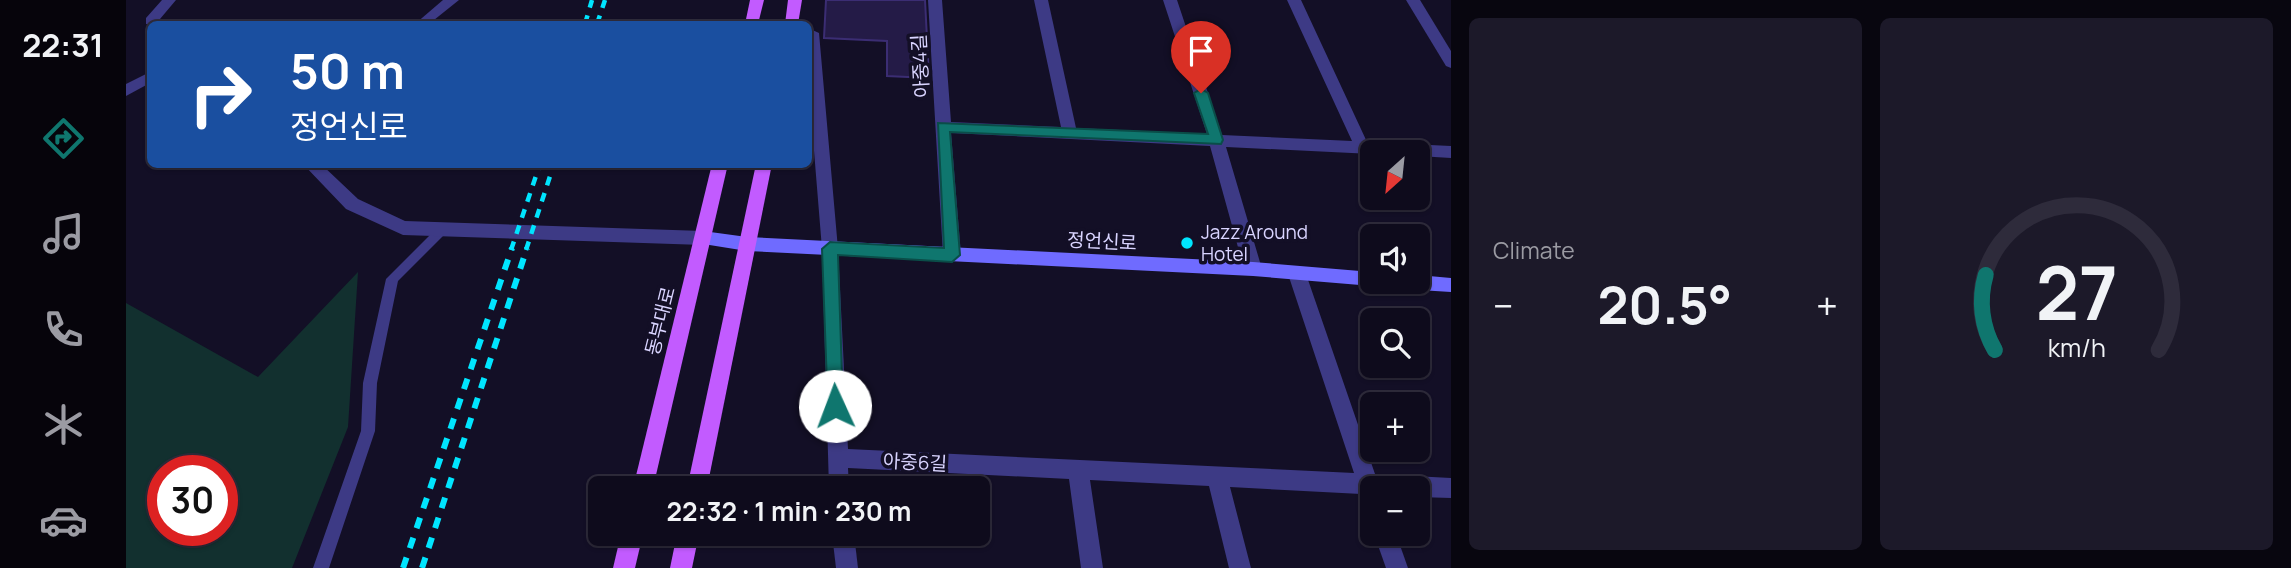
<!DOCTYPE html>
<meta charset="utf-8">
<style>
:root{--surface:#0e0b1c;--page:#1c1929;--text:#f1f3f6;--muted:#9b9ba3;--line:#2e2b3b;--accent:#0f766e}
body{margin:0;font-family:Manrope,"Noto Sans KR",sans-serif;background:var(--page);color:var(--text);height:100vh;display:flex;flex-direction:column;font-size:26px;white-space:nowrap}
*{box-sizing:border-box;margin:0}
p{font-size:23px;color:var(--muted)}
.icon{flex:none;width:38px;height:38px;fill:none;stroke:currentColor;stroke-width:2;stroke-linecap:round;stroke-linejoin:round}
.map{position:relative;flex:1;overflow:hidden}
.side{display:flex;flex-direction:column;gap:18px;padding:18px;background:#08060f;width:840px}
.side>*{flex:none}
.guide{position:absolute;left:21px;top:21px;width:665px;height:147px;border-radius:10px;box-shadow:0 2px 5px #0004,0 0 0 2px var(--line);background:#1a4fa0;color:#fff;overflow:hidden}
.needle{width:46px;rotate:207deg}
.tools{position:absolute;left:1234px;top:140px;display:grid;gap:14px}
.tools a{display:grid;place-items:center;width:70px;height:70px;border-radius:10px;background:var(--surface);box-shadow:0 2px 5px #0004,0 0 0 2px var(--line);font-size:35px}
.speed{position:absolute;left:21px;top:455px;display:flex;gap:14px;font-size:35px;font-weight:700;text-align:center}
.speed>*{display:grid;place-content:center;width:91px;height:91px;border-radius:50%;background:var(--surface);box-shadow:0 2px 5px #0004,0 0 0 2px var(--line);line-height:1}
.speed .limit{border:10px solid #d22;background:#fff;color:#111}
.pin{position:absolute;display:grid;place-items:center;width:60px;height:60px;color:#fff;margin:-72px -30px;border-radius:50% 50% 50% 0;rotate:-45deg;box-shadow:0 0 7px #0007}
.pin .icon{rotate:45deg}
.me{position:absolute;width:77px;margin:-38px;rotate:358deg;stroke-linejoin:round;filter:drop-shadow(0 0 5px #0008)}
.turn{display:flex;align-items:center;gap:24px;height:147px;padding:0 28px;font-size:32px}
.turn .icon{width:91px;height:91px;stroke-width:2.5}
.turn b{display:block;font-size:49px;line-height:60px}
.big{font-size:52px;font-weight:700;line-height:1.1}
.side .tile{flex:1;display:flex;flex-direction:column;justify-content:center;gap:10px;min-width:0;padding:0 24px;border-radius:10px;background:var(--page)}
.side .dial{align-items:center;gap:0}
.dial svg{height:182px;overflow:visible;fill:none;stroke:var(--line);stroke-width:7;stroke-linecap:round;text-anchor:middle}
.dial text{fill:var(--text);stroke:none}
.heat{display:flex;justify-content:space-between;align-items:center;font-size:38px;direction:ltr}
.side .tiles{flex:1;display:grid;gap:18px;grid-template-columns:repeat(2,1fr)}
.trip{position:absolute;left:462px;top:476px;width:402px;height:70px;border-radius:10px;background:var(--surface);box-shadow:0 2px 5px #0004,0 0 0 2px var(--line);font-weight:700;line-height:70px;text-align:center}
main{display:flex;flex:1;min-height:0}
.tabs{display:flex;flex-direction:column;width:126px;justify-content:space-around;align-items:center;background:#06040b;color:var(--muted)}
.tabs .icon{width:49px;height:49px}
.tabs .selected{color:var(--accent)}
.tabs b{font-size:32px;color:var(--text)}
.map>svg:first-child{display:block}
</style>
<main>
<nav class="tabs">
<b>22:31</b>
<svg class="icon selected" aria-label="directions" viewBox="0 0 24 24"><path d="M12 3l9 9-9 9-9-9zM9 14v-3h6M13 9l2 2-2 2"/></svg>
<svg class="icon" aria-label="music" viewBox="0 0 24 24"><path d="M9 18V5l10-2v13"/><circle cx="6" cy="18" r="3"/><circle cx="16" cy="16" r="3"/></svg>
<svg class="icon" aria-label="phone" viewBox="0 0 24 24"><path d="M5 4h4l2 5-3 2q2 4 5 5l2-3 5 2v4C11 20 4 13 5 4z"/></svg>
<svg class="icon" aria-label="climate" viewBox="0 0 24 24"><path d="M12 3v18M4 7l16 10M4 17L20 7"/></svg>
<svg class="icon" aria-label="car" viewBox="0 0 24 24"><path d="M5 17H2v-5l4-1 3-4h7l3 4 3 1v5h-3M9 17h6M6 11h13"/><circle cx="7" cy="17" r="2"/><circle cx="17" cy="17" r="2"/></svg>
</nav>
<div class="map">
<svg width="1325" height="568" viewBox="0 0 1325 568">
<rect width="100%" height="100%" fill="#130f26"/>
<path fill="#12302f" fill-rule="evenodd" d="M232,272L222,427L166,568H0V303L132,377ZM37,471H96V530H37Z"/>
<polygon fill="#241b47" stroke="#3b2d73" stroke-width="2" points="700,0 799,0 803,78 761,76 761,41 698,38"/>
<g fill="none" stroke-linecap="round" stroke-linejoin="round">
<polygon fill="#3d3a85" fill-rule="evenodd" points="315,226 319,228 321,231 319,234 272,281 251,383 249,431 203,568 187,568 235,431 237,383 260,279 311,228"/>
<g fill="#3d3a85" fill-rule="evenodd">
<polygon points="36,0 50,0 34,19 39,24 20,24 20,18"/>
<polygon points="317,0 333,0 303,24 289,24"/>
<polygon points="802,0 816,0 825,122 935,127 908,0 922,0 950,128 1081,134 1037,0 1051,0 1096,135 1226,141 1161,0 1175,0 1241,142 1325,146 1325,158 1292,156 1292,152 1246,154 1100,147 1136,269 1133,274 1121,274 1118,269 1084,146 825,133 835,255 832,260 820,260 817,255"/>
<polygon points="1280,0 1294,0 1325,51 1325,68 1320,66"/>
<polygon points="682,28 693,33 712,249 722,449 1228,473 1162,274 1165,269 1177,269 1180,274 1249,474 1325,478 1325,498 1292,497 1292,488 1246,488 1245,503 1238,500 1235,494 1104,487 1125,568 1103,568 1083,486 964,480 977,568 955,568 943,479 722,468 723,488 703,488 696,249 682,77"/>
<polygon points="24,72 24,83 0,96 0,84"/>
<polygon points="177,164 195,164 232,199 279,221 577,231 583,233 585,238 583,243 577,245 277,235 220,209"/>
<polygon points="706,534 728,534 732,568 710,568"/>
<polygon points="1248,534 1270,534 1282,568 1260,568"/>
</g>
<g fill="#6f6bff" fill-rule="evenodd">
<polygon points="577,231 621,237 1127,262 1246,272 1246,282 1253,282 1246,286 1127,276 621,251 571,243 569,238 571,233"/>
<polygon points="1292,275 1325,278 1325,292 1277,289 1271,287 1268,282 1292,282"/>
</g>
<g fill="#c25bff" fill-rule="evenodd">
<polygon points="624,0 638,0 632,24 619,24"/>
<polygon points="662,0 676,0 672,24 659,24"/>
<polygon points="586,164 602,164 527,488 507,488"/>
<polygon points="630,164 646,164 581,488 561,488"/>
<polygon points="495,534 517,534 509,568 487,568"/>
<polygon points="551,534 573,534 566,568 544,568"/>
</g>
<g stroke="#00e5ff" stroke-width="4.5" stroke-dasharray="9 8" stroke-linecap="butt">
<polyline points="459,24 466,0"/>
<polyline points="471,24 479,0"/>
<polyline points="385,250 414,164"/>
<polyline points="400,250 428,164"/>
</g>
<g stroke="#00e5ff" stroke-width="6" stroke-dasharray="11 10" stroke-linecap="butt">
<polyline points="277,568 386,248"/>
<polyline points="296,568 401,248"/>
</g>
</g>
<polygon fill="#0f766e" stroke="#0a4d48" stroke-width="2" points="1075,89 1082,93 1097,140 1095,144 824,132 834,255 826,262 712,255 717,406 715,412 709,414 702,412 696,249 704,242 818,248 812,123 1082,134 1068,93"/>
<circle fill="#00e5ff" stroke="#130f26" stroke-width="2.5" cx="1061" cy="243" r="7"/>
<g text-anchor="middle" dominant-baseline="central" stroke-width="7" stroke-linejoin="round" paint-order="stroke">
<g font-size="19" fill="#d9d4ff" stroke="#130f26">
<text transform="translate(794 66) rotate(-93)">아중4길</text>
<text transform="translate(976 241) rotate(3)">정언신로</text>
<text transform="translate(534 321) rotate(-76)">동부대로</text>
<text transform="translate(789 462) rotate(3)">아중6길</text>
</g>
<g font-size="19" fill="#d9d4ff" stroke="#130f26" text-anchor="start">
<text x="1075" y="232">Jazz Around<tspan x="1075" dy="22">Hotel</tspan></text>
</g>
</g>
</svg>
<div class="tools">
<a><svg class="needle" viewBox="-14 -14 28 28"><path d="M0-13l5 13h-10z" fill="#e53935"/><path d="M0 13l5-13h-10z" fill="#9b9ba3"/></svg></a>
<a><svg class="icon" aria-label="sound" viewBox="0 0 24 24"><path d="M4 9h4l5-4v14l-5-4H4zM17 9q2 3 0 6"/></svg></a>
<a><svg class="icon" aria-label="search" viewBox="0 0 24 24"><circle cx="10" cy="10" r="6"/><path d="M15 15l6 6"/></svg></a>
<a>+</a>
<a>−</a>
</div>
<div class="speed"><div class="limit">30</div></div>
<div class="pin" style="left:1075px;top:93px;background:#d93025"><svg class="icon" aria-label="arrive" viewBox="0 0 24 24"><path d="M6 21V4h12l-3 4 3 4H6"/></svg></div>
<svg class="me" style="left:709px;top:406px" viewBox="-20 -20 40 40"><circle r="19" fill="#fff"/><path d="M0-13L10 11 0 6-10 11z" fill="#0f766e"/></svg>
<div class="trip">22:32 · 1 min · 230 m</div>
<div class="guide">
<div class="turn"><svg class="icon" aria-label="right" viewBox="0 0 24 24"><path d="M7 20v-9h11M14 6l5 5-5 5"/></svg><div><b>50 m</b>정언신로</div></div>
</div>
</div>
<section class="side">
<div class="tiles">
<div class="tile"><p>Climate</p>
<div class="heat"><a>−</a><b class="big">20.5°</b><a>+</a></div>
</div>
<div class="tile dial"><svg viewBox="0 0 100 80">
<path d="M14 69A42 42 0 1 1 86 69"/>
<path d="M14 69A42 42 0 0 1 10 36" stroke="#0f766e"/>
<text x="50" y="56" font-size="32" font-weight="700">27</text>
<text x="50" y="72" font-size="11">km/h</text>
</svg></div>
</div>
</section>
</main>
